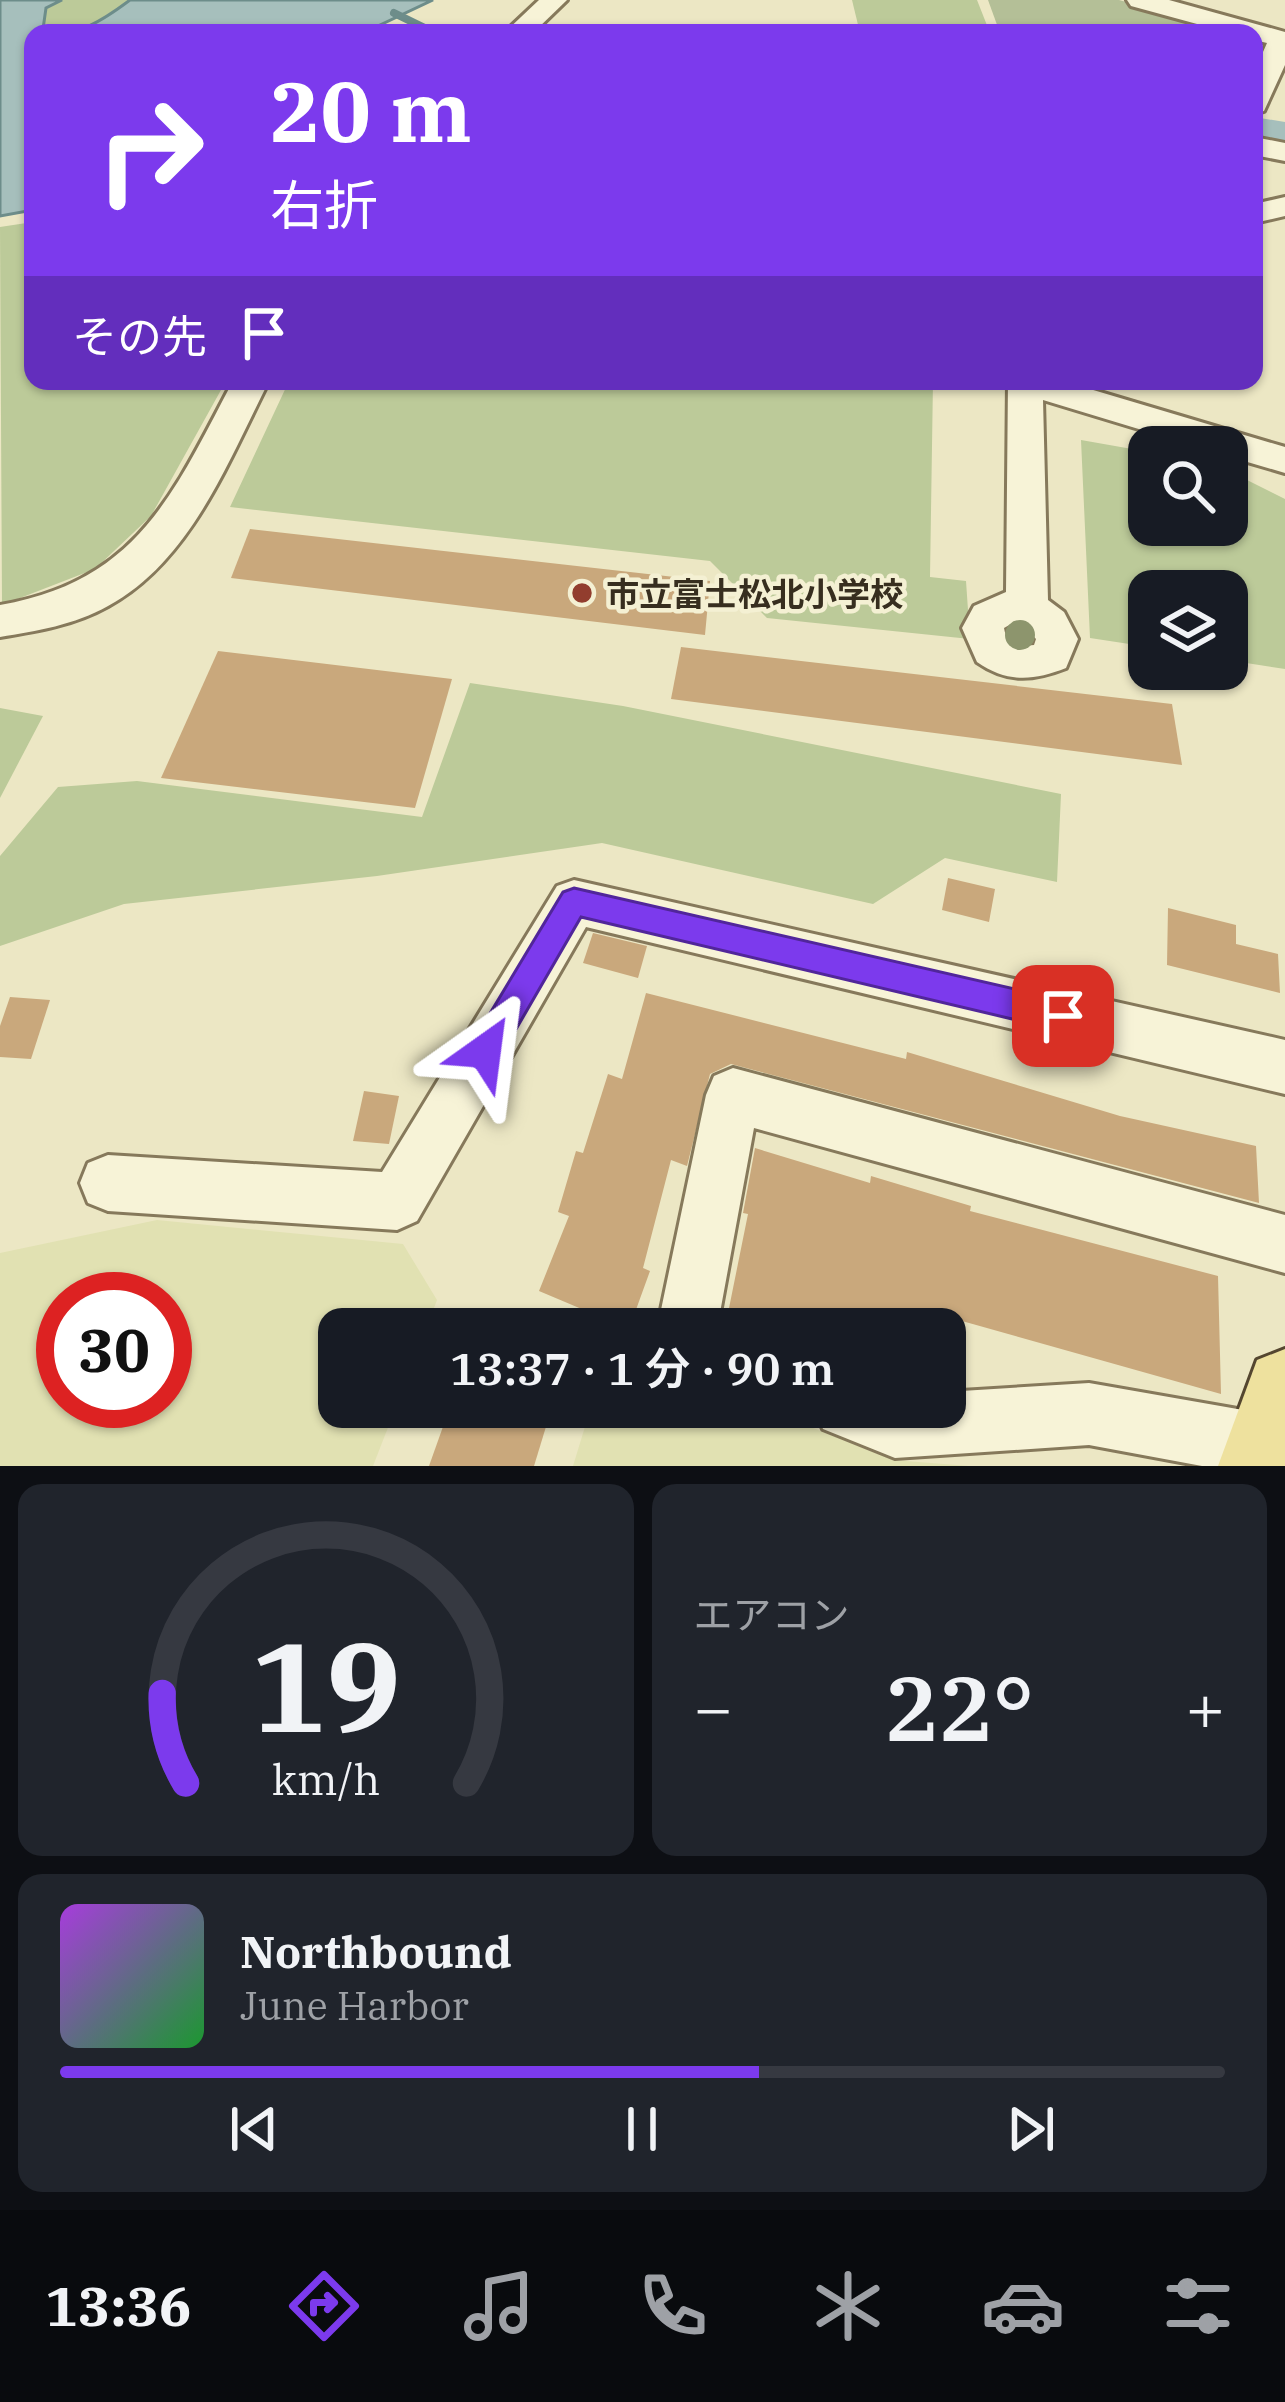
<!DOCTYPE html>
<html lang="ja">
<meta charset="utf-8">
<style>
:root{--surface:#171b24;--page:#20242c;--text:#f1f3f6;--muted:#9ea1a6;--line:#363941;--accent:#7c3aed}
body{margin:0;font-family:"IBM Plex Serif","Noto Sans JP",serif;background:var(--page);color:var(--text);height:100vh;display:flex;flex-direction:column;font-size:45px;white-space:nowrap}
*{box-sizing:border-box;margin:0}
p{font-size:39px;color:var(--muted)}
.icon{flex:none;width:66px;height:66px;fill:none;stroke:currentColor;stroke-width:2;stroke-linecap:round;stroke-linejoin:round}
.map{position:relative;height:1466px;overflow:hidden}
.details{display:flex;flex-direction:column;gap:18px;padding:18px;background:#0d0f14;flex:1}
.details>*{flex:none}
.guide{position:absolute;left:24px;top:24px;width:1239px;height:366px;border-radius:24px;box-shadow:0 3px 9px #0004;background:#7c3aed;color:#fff;overflow:hidden}
.tools{position:absolute;left:1128px;top:426px;display:grid;gap:24px}
.tools a{display:grid;place-items:center;width:120px;height:120px;border-radius:24px;background:var(--surface);box-shadow:0 3px 9px #0004;font-size:60px}
.speed{position:absolute;left:36px;top:1272px;display:flex;gap:24px;font-size:60px;font-weight:700;text-align:center}
.speed>*{display:grid;place-content:center;width:156px;height:156px;border-radius:50%;background:var(--surface);box-shadow:0 3px 9px #0004;line-height:1}
.speed .limit{border:18px solid #d22;background:#fff;color:#111}
.pin{position:absolute;display:grid;place-items:center;width:102px;height:102px;color:#fff;margin:-51px;border-radius:24px;box-shadow:0 6px 18px #0006}
.me{position:absolute;width:132px;margin:-66px;rotate:31deg;stroke-linejoin:round;filter:drop-shadow(0 0 9px #0008)}
.turn{display:flex;align-items:center;gap:42px;height:252px;padding:0 48px;font-size:54px}
.turn .icon{width:156px;height:156px;stroke-width:2.5}
.turn b{display:block;font-size:84px;line-height:102px}
.then{display:flex;align-items:center;height:114px;padding:0 48px;background:#0003;gap:24px;font-size:45px}
.big{font-size:90px;font-weight:600;line-height:1.1}
.details .widget{flex:1;display:flex;flex-direction:column;justify-content:center;gap:18px;min-width:0;padding:0 42px;border-radius:24px;background:var(--page)}
.details .dial{align-items:center;gap:0}
.dial svg{height:312px;overflow:visible;fill:none;stroke:var(--line);stroke-width:7;stroke-linecap:round;text-anchor:middle}
.dial text{fill:var(--text);stroke:none}
.song{display:flex;align-items:center;gap:36px}
.cover{width:144px;height:144px;border-radius:18px;background:linear-gradient(135deg,hsl(280 70% 55%),hsl(130 70% 35%))}
.played{height:12px;border-radius:6px;background:linear-gradient(90deg,var(--accent) 60%,var(--line) 60%)}
.keys{display:flex;justify-content:space-around;direction:ltr}
.heat{display:flex;justify-content:space-between;align-items:center;font-size:66px;direction:ltr}
.details .tiles{flex:1;display:grid;gap:18px;grid-template-columns:1fr 1fr}
.widget:last-child{grid-column:span 2}
.trip{position:absolute;left:318px;top:1308px;width:648px;height:120px;border-radius:24px;background:var(--surface);box-shadow:0 3px 9px #0004;font-weight:600;line-height:120px;text-align:center}
.dock{display:flex;height:192px;justify-content:space-around;align-items:center;background:#090b0e;color:var(--muted)}
.dock .icon{width:84px;height:84px}
.dock .selected{color:var(--accent)}
.dock b{font-size:54px;color:var(--text)}
.map>svg:first-child{display:block}
</style>
<div class="map">
<svg width="1285" height="1466" viewBox="0 0 1285 1466">
<rect width="100%" height="100%" fill="#ece7c4"/>
<g fill="#e1e1b2" fill-rule="evenodd">
<path d="M157,1220L403,1244L437,1300L426,1329H339V1407H396L373,1466H0V1253ZM63,1299H165V1401H63Z"/>
<polygon points="591,1407 761,1407 893,1460 969,1466 573,1466"/>
</g>
<g fill="#bcca99">
<path d="M62,0H130C106,19 75,40 43,29L46,8Z"/>
<polygon points="852,0 977,0 990,33 860,33"/>
<polygon points="33,222 33,381 226,381 151,516 95,569 2,605 0,227"/>
<polygon points="289,381 933,381 930,577 966,581 970,639 767,618 710,561 230,507"/>
<polygon points="1081,440 1149,452 1149,525 1227,525 1227,470 1285,499 1285,669 1227,660 1227,591 1149,591 1149,647 1090,638"/>
<polygon points="470,683 623,706 1061,794 1057,882 945,858 873,904 602,843 377,876 124,904 0,946 0,856 58,787 137,781 422,817"/>
<polygon points="0,708 43,716 0,798"/>
</g>
<polygon fill="#b4bf97" points="988,0 1119,0 1240,33 1000,33"/>
<path fill="#a6bfbc" stroke="#6d8d8a" stroke-width="3" d="M0,0H62L46,8L43,29C74,41 106,18 130,0H433L363,33H33V210L0,216Z"/>
<g fill="none" stroke-linecap="round" stroke-linejoin="round">
<polyline stroke="#6d8d8a" stroke-width="8" points="394,13 435,33"/>
<polygon fill="#a6bfbc" fill-rule="evenodd" points="1254,117 1285,122 1285,152 1254,147"/>
</g>
<g fill="#c9a87c">
<polygon points="250,529 710,581 705,635 231,578"/>
<polygon points="681,647 1172,704 1182,765 671,699"/>
<polygon points="218,651 452,679 415,808 161,778"/>
<polygon points="948,878 995,889 989,922 942,910"/>
<polygon points="1168,908 1236,925 1236,944 1278,954 1280,993 1167,965"/>
<polygon points="593,933 647,946 638,978 583,963"/>
<polygon points="646,993 906,1059 907,1052 1120,1116 1256,1146 1259,1203 731,1064 710,1074 687,1166 671,1160 643,1268 650,1271 629,1329 539,1291 569,1216 558,1212 576,1151 583,1153 608,1074 622,1079"/>
<polygon points="10,997 50,1000 31,1059 0,1057 0,1026"/>
<polygon points="364,1091 399,1096 389,1144 353,1141"/>
<polygon points="755,1148 870,1183 871,1176 971,1206 970,1211 1218,1276 1221,1394 962,1321 961,1329 746,1329 726,1323 748,1214 743,1213"/>
<polygon points="450,1407 552,1407 534,1466 429,1466"/>
</g>
<g fill="none" stroke-linecap="round" stroke-linejoin="round">
<g stroke="#86795b" stroke-width="6">
<g id="minor">
<polygon points="539,0 567,0 533,33 504,33"/>
<polygon points="1127,0 1169,0 1285,32 1285,65 1264,111 1254,114 1254,72 1267,43 1254,40 1254,33 1230,33 1131,6"/>
<polygon points="1254,137 1285,143 1285,161 1254,155"/>
<polygon points="1285,197 1285,216 1254,223 1254,204"/>
<path d="M233,381H269C229,460 190,562 108,606C74,625 37,631 0,637V605C138,581 173,494 233,381Z"/>
<path d="M1008,381H1063L1285,447V473L1227,456V447H1198L1043,400L1048,600L1064,612L1078,639L1066,668C1033,681 1007,683 977,662L962,628L974,606L1006,592ZM1011,624H1022L1036,639L1034,645C1020,646 1006,644 1004,628Z"/>
<polygon points="574,880 1285,1040 1285,1094 586,927 417,1221 397,1230 108,1211 88,1203 80,1183 88,1163 108,1155 382,1172 557,886"/>
<polygon points="733,1068 1285,1215 1285,1273 754,1128 717,1329 657,1329 706,1095 714,1076"/>
<polygon points="1089,1383 1266,1414 1285,1422 1285,1466 1202,1466 1089,1445 895,1458 823,1429 814,1407 945,1407 945,1392"/>
</g>
</g>
<g stroke="#54462f" stroke-width="6">
<polygon id="major" points="1285,1349 1285,1466 1218,1466 1257,1360"/>
</g>
<use href="#minor" fill="#f7f3d7" fill-rule="evenodd"/>
<use href="#major" fill="#eee19e" fill-rule="evenodd"/>
</g>
<circle fill="#8d956d" cx="1020" cy="635" r="15"/>
<polygon fill="#7c3aed" stroke="#51269a" stroke-width="3" points="574,888 1063,1000 1074,1005 1078,1016 1074,1026 1063,1031 581,917 497,1062 485,1067 474,1062 469,1051 474,1040 563,892"/>
<circle fill="#923d2e" stroke="#f4f0d3" stroke-width="4.5" cx="582" cy="593" r="12"/>
<g text-anchor="middle" dominant-baseline="central" stroke-width="9" stroke-linejoin="round" paint-order="stroke">
<g font-size="33" font-weight="bold" fill="#372e1f" stroke="#f4f0d3" text-anchor="start">
<text x="606" y="593">市立富士松北小学校</text>
</g>
</g>
</svg>
<div class="tools">
<a><svg class="icon" aria-label="search" viewBox="0 0 24 24"><circle cx="10" cy="10" r="6"/><path d="M15 15l6 6"/></svg></a>
<a><svg class="icon" aria-label="layers" viewBox="0 0 24 24"><path d="M12 4l9 5-9 5-9-5zM3 14l9 5 9-5"/></svg></a>
</div>
<div class="speed"><div class="limit">30</div></div>
<div class="pin" style="left:1063px;top:1016px;background:#d93025"><svg class="icon" aria-label="arrive" viewBox="0 0 24 24"><path d="M6 21V4h12l-3 4 3 4H6"/></svg></div>
<svg class="me" style="left:485px;top:1051px" viewBox="-20 -20 40 40"><path d="M0-17L14 15 0 8-14 15z" fill="#7c3aed" stroke="#fff" stroke-width="4"/></svg>
<div class="trip">13:37 · 1 分 · 90 m</div>
<div class="guide">
<div class="turn"><svg class="icon" aria-label="right" viewBox="0 0 24 24"><path d="M7 20v-9h11M14 6l5 5-5 5"/></svg><div><b>20 m</b>右折</div></div>
<div class="then">その先<svg class="icon" aria-label="arrive" viewBox="0 0 24 24"><path d="M6 21V4h12l-3 4 3 4H6"/></svg></div>
</div>
</div>
<section class="details">
<div class="tiles">
<div class="widget dial"><svg viewBox="0 0 100 80">
<path d="M14 69A42 42 0 1 1 86 69"/>
<path d="M14 69A42 42 0 0 1 8 46" stroke="#7c3aed"/>
<text x="50" y="56" font-size="32" font-weight="700">19</text>
<text x="50" y="72" font-size="11">km/h</text>
</svg></div>
<div class="widget"><p>エアコン</p>
<div class="heat"><a>−</a><b class="big">22°</b><a>+</a></div>
</div>
<div class="widget">
<div class="song"><i class="cover"></i><div><b>Northbound</b><p>June Harbor</p></div></div>
<div class="played"></div>
<div class="keys"><svg class="icon" aria-label="previous" viewBox="0 0 24 24"><path d="M18 5L8 12l10 7zM5 5v14"/></svg><svg class="icon" aria-label="pause" viewBox="0 0 24 24"><path d="M8 5v14M16 5v14"/></svg><svg class="icon" aria-label="next" viewBox="0 0 24 24"><path d="M6 5l10 7-10 7zM19 5v14"/></svg></div>
</div>
</div>
</section>
<nav class="dock">
<b>13:36</b>
<svg class="icon selected" aria-label="directions" viewBox="0 0 24 24"><path d="M12 3l9 9-9 9-9-9zM9 14v-3h6M13 9l2 2-2 2"/></svg>
<svg class="icon" aria-label="music" viewBox="0 0 24 24"><path d="M9 18V5l10-2v13"/><circle cx="6" cy="18" r="3"/><circle cx="16" cy="16" r="3"/></svg>
<svg class="icon" aria-label="phone" viewBox="0 0 24 24"><path d="M5 4h4l2 5-3 2q2 4 5 5l2-3 5 2v4C11 20 4 13 5 4z"/></svg>
<svg class="icon" aria-label="climate" viewBox="0 0 24 24"><path d="M12 3v18M4 7l16 10M4 17L20 7"/></svg>
<svg class="icon" aria-label="car" viewBox="0 0 24 24"><path d="M5 17H2v-5l4-1 3-4h7l3 4 3 1v5h-3M9 17h6M6 11h13"/><circle cx="7" cy="17" r="2"/><circle cx="17" cy="17" r="2"/></svg>
<svg class="icon" aria-label="filters" viewBox="0 0 24 24"><path d="M4 7h16M4 17h16"/><circle cx="9" cy="7" r="2"/><circle cx="15" cy="17" r="2"/></svg>
</nav>
